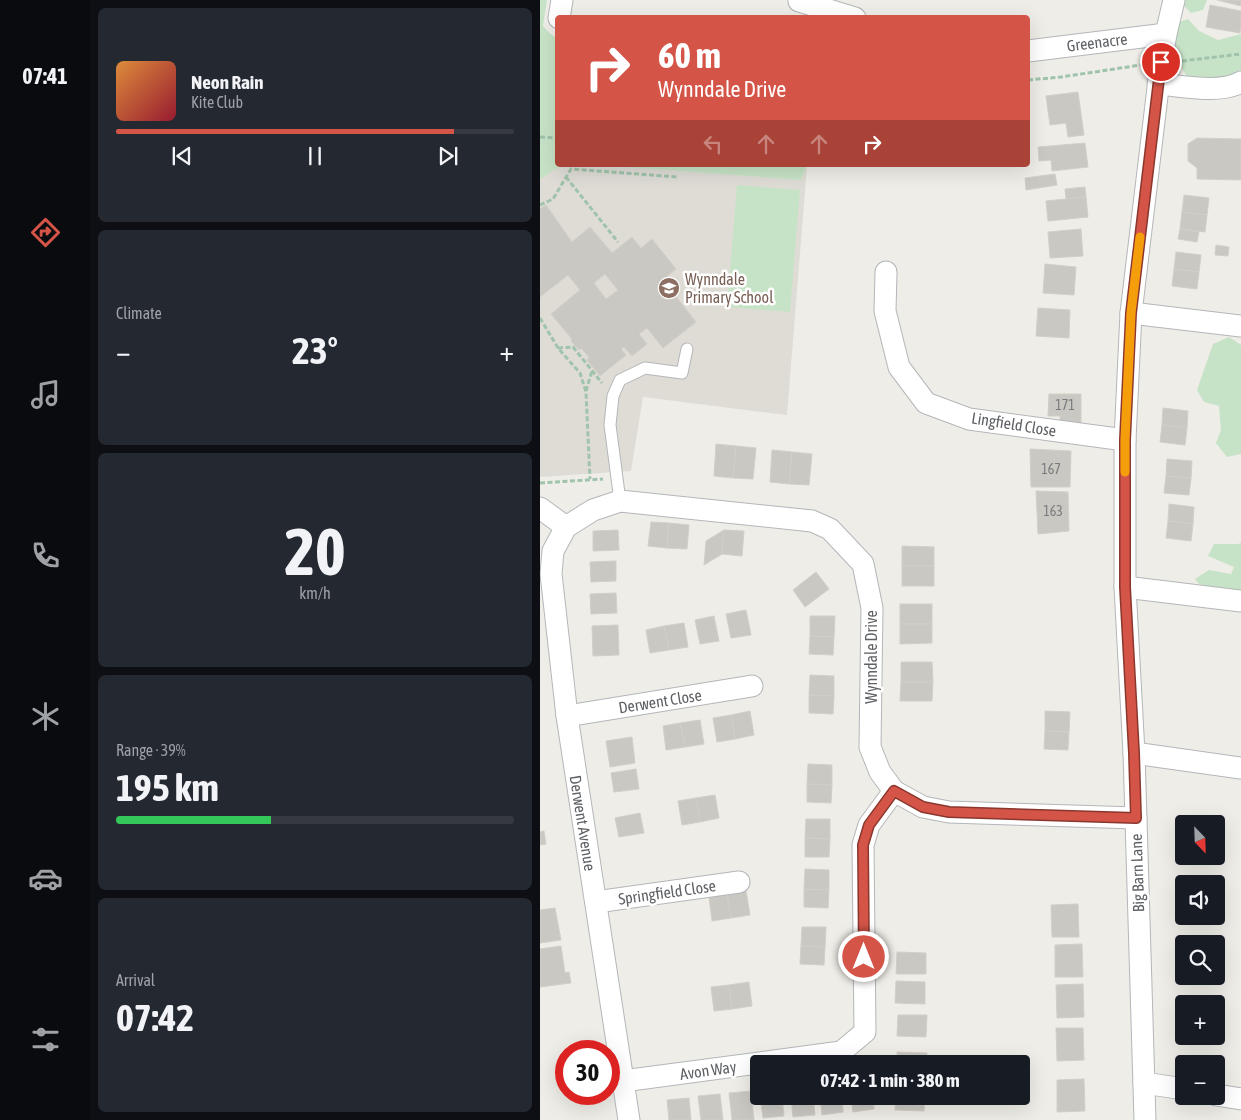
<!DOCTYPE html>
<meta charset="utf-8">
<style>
:root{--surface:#171b24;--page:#242831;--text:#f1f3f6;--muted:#9ea1a6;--line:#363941;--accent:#d45447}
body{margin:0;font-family:"Asap Condensed",sans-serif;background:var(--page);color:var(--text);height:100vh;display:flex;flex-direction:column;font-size:19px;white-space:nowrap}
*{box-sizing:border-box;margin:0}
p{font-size:16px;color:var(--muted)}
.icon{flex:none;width:28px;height:28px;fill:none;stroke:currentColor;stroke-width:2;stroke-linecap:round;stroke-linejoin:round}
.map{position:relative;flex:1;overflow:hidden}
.drawer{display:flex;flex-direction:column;gap:8px;padding:8px;background:#0d0f14;width:450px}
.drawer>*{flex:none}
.banner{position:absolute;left:15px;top:15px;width:475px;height:152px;border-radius:5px;box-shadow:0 5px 20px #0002;background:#d45447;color:#fff;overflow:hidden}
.needle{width:32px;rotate:157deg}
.buttons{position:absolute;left:635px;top:815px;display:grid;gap:10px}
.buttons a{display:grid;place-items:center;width:50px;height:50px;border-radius:5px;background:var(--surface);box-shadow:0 5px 20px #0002;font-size:25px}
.speed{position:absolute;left:15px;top:1040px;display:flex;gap:10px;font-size:25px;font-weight:700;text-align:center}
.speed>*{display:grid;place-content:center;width:65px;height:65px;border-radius:50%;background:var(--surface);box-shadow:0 5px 20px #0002;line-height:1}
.speed .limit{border:8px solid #d22;background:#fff;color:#111}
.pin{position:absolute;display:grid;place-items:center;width:42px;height:42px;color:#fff;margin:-21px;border:2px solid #fff;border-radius:50%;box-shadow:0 1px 5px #0007}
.me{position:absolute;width:55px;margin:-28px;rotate:0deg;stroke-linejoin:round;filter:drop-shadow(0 0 4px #0008)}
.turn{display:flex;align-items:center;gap:18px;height:105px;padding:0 20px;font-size:22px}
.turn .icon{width:65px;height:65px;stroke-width:2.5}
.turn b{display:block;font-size:35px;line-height:42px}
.lanes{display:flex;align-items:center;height:48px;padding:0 20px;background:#0003;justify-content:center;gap:25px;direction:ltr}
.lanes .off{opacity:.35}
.big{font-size:38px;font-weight:700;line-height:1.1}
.drawer .card{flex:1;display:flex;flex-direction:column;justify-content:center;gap:8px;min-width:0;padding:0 18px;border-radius:8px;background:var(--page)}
.drawer .dial{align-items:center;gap:0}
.dial b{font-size:65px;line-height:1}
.song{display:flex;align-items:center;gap:15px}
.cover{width:60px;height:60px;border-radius:8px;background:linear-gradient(135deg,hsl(30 70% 55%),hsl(350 70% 35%))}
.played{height:5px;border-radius:2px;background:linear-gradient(90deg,var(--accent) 85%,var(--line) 85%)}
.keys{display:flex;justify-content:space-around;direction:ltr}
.heat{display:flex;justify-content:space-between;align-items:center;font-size:28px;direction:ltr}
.charge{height:8px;border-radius:4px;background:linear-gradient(90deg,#34c759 39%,var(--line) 0)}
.trip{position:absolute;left:210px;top:1055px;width:280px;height:50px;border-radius:5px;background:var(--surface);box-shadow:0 5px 20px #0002;font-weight:700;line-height:50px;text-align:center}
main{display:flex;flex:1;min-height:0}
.tabs{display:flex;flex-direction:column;width:90px;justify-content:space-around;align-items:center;background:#090b0e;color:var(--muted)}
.tabs .icon{width:35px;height:35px}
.tabs .on{color:var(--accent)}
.tabs b{font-size:22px;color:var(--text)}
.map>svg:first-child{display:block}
</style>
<main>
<nav class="tabs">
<b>07:41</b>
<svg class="icon on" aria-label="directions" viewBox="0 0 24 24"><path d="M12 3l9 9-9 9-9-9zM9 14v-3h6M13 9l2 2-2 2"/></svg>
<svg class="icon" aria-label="music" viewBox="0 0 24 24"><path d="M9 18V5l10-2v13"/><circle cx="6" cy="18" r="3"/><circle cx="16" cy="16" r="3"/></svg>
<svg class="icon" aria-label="phone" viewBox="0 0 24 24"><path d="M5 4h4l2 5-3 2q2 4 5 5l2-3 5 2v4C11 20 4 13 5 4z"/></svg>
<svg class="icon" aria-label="climate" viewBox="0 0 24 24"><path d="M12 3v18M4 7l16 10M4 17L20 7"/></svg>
<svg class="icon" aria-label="car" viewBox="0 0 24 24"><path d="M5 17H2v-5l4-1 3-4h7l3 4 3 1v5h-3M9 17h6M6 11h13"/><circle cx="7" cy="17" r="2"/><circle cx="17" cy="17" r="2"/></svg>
<svg class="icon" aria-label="filters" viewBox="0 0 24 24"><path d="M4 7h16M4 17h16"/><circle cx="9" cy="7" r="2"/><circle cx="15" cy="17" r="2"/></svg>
</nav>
<section class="drawer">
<div class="card">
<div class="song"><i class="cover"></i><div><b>Neon Rain</b><p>Kite Club</p></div></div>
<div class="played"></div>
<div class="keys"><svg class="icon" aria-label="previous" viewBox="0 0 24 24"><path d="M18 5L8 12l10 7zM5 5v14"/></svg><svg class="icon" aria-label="pause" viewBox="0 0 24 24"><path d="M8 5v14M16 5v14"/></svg><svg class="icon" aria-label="next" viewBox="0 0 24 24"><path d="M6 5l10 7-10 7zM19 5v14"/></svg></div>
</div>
<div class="card"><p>Climate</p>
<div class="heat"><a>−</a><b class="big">23°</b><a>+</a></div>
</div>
<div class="card dial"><b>20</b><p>km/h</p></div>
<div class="card"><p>Range · 39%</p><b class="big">195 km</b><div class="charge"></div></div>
<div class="card"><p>Arrival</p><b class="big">07:42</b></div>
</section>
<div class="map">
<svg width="701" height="1120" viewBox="0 0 701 1120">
<rect width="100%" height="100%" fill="#eeede7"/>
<polygon fill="#dedcd5" points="0,162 18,165 75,166 261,180 267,166 247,415 103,397 91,471 0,477"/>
<g fill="#c7e3c7">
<path d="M0,0H7L3,26C7,30 11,36 17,37L18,165H24L13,170L0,180Z"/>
<polygon points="643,0 667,0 663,10 651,13 642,4"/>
<polygon points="648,19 659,31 678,40 701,34 701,71 675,80 647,77 629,46 634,24"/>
<polygon points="57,165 267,165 261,180"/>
<polygon points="197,185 260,190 250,312 187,307"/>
<polygon points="689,337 701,345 701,454 687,457 676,443 681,430 679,406 664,402 657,390 673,344"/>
<polygon points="701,543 701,591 691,591 659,584 655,579 669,570 691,574 694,567 668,556 674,544 698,544"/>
</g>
<g fill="#cac8c3" stroke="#d2cfc6" fill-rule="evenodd">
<polygon points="677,0 701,0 701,6"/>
<polygon points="670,5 701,11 701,25 700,33 666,27"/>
<polygon points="538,92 544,135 528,137 526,123 510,125 506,96"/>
<polygon points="657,138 701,139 701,180 657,179 657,168 648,161 648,144"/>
<polygon points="545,143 548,167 512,171 511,160 499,161 498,147"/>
<polygon points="515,174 517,185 486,190 485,178"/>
<polygon points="545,187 546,197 526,199 525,189"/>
<polygon points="644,195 669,198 667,215 642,212"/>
<polygon points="546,197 548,217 508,221 506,201"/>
<path d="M6,205L32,242L50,227L72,253L92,237L101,248L112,239L136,269L125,278L136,291L133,293L156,322L123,348L107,328L99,334L107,344L92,356L84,347L81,349L86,355L60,376L47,360L49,357L41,348L39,350L31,341L32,339L11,314L40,290L28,275L0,297V209ZM65,274L78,290L66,299L54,283Z"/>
<polygon points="642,212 667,215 665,232 640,229"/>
<polygon points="541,229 543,256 510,258 508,232"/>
<polygon points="640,229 659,232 657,242 638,239"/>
<polygon points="676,245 689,247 688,256 675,255"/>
<polygon points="636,252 661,255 659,272 634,269"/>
<polygon points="505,264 536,267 534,295 503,293"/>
<polygon points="634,269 659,272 657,289 632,286"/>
<polygon points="498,308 530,310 529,338 496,336"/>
<polygon points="509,394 541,394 541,423 520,423 520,416 508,416"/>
<polygon points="623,408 648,411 647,428 622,425"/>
<polygon points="622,425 647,428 645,445 620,442"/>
<polygon points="176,444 196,446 193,478 174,476"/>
<polygon points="196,446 216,448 213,479 193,478"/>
<polygon points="490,449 531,451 530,487 491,487"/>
<polygon points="232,450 252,452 249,484 230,482"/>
<polygon points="252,452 272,454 269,485 249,484"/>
<polygon points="627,459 652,461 651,478 626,476"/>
<polygon points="626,476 651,478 649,495 624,493"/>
<polygon points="496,491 528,492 529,531 498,534"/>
<polygon points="629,504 654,507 653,524 628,521"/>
<polygon points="628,521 653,524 651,541 626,538"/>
<polygon points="111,522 129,523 127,548 108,546"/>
<polygon points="129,523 149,525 147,549 127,548"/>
<polygon points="78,530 79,550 53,551 53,531"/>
<polygon points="184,530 182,554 164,565 166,541"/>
<polygon points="184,530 204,531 202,556 182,554"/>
<polygon points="362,546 394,547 394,566 362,566"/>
<polygon points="76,561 76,581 51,582 50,562"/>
<rect x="362" y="566" width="32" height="20"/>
<polygon points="276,572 289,589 265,607 253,590"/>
<polygon points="76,593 77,613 51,614 50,594"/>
<rect x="360" y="604" width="32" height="20"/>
<polygon points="206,610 211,635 191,638 186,614"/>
<polygon points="174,616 179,641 160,644 155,620"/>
<polygon points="270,616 295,616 294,637 270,636"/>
<polygon points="144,623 148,647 129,650 124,626"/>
<polygon points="360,624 392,624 392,643 360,644"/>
<polygon points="78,625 79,655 53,656 52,626"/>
<polygon points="124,626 129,650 110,653 106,630"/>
<polygon points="270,636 294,637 293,655 269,654"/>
<polygon points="361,662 392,662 393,682 361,682"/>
<polygon points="270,675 294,676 294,696 269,695"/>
<polygon points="361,682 393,682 392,701 360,701"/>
<polygon points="269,695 294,696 293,714 269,713"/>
<polygon points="210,711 214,735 195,739 191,715"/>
<polygon points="505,711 530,712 529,732 505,731"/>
<polygon points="191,715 195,739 177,742 173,718"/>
<polygon points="160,720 164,744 145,747 140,723"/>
<polygon points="140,723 145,747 126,750 123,726"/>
<polygon points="505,731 529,732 528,750 504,749"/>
<polygon points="92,737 95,763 70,767 66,741"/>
<polygon points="268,764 292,765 292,785 267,784"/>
<polygon points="96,769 99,789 74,792 71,773"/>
<polygon points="267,784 292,785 291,803 267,802"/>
<polygon points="175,795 179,818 160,822 156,798"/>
<polygon points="156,798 160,822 142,825 138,801"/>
<polygon points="100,813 104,833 79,837 75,818"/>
<polygon points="266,819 290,819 290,839 265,838"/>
<polygon points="4,831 6,844 0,845 0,832"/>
<polygon points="265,838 290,839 289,857 265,857"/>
<polygon points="265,869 289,870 289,890 264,889"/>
<polygon points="264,889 289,890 288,908 264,907"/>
<polygon points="206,891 210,915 191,918 187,894"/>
<polygon points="187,894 191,918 172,921 169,897"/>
<polygon points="538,904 539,937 512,937 511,905"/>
<polygon points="15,908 21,940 0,943 0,910"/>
<polygon points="262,927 286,927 285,947 261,946"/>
<polygon points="542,944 543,977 515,977 515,945"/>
<polygon points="21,946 25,973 29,972 31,983 0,987 0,949"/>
<polygon points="261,946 285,947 284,965 260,964"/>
<polygon points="357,952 386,953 386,974 356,974"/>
<polygon points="356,981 385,982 385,1004 355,1003"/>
<polygon points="209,982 212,1006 192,1009 189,985"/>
<polygon points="543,984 544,1017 517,1018 516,985"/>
<polygon points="189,985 192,1009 174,1011 171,987"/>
<polygon points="358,1015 387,1015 386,1037 357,1036"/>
<polygon points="516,1028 543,1028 544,1060 517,1061"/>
<polygon points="357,1052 387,1053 386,1064 357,1064"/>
<polygon points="544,1079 545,1111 517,1112 517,1080"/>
<polygon points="211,1091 214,1120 192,1120 189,1093"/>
<polygon points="180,1094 183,1120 161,1120 158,1096"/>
<polygon points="220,1096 242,1096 244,1116 223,1118"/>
<polygon points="251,1096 273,1096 275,1115 253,1117"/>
<polygon points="280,1096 302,1096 303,1112 282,1115"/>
<polygon points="311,1096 333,1096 334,1109 313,1112"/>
<polygon points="356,1096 385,1096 384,1111 355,1110"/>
<polygon points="149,1098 151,1120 129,1120 127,1100"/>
</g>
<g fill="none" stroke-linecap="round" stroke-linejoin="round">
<g stroke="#b4b6b9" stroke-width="13">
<polyline id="service" points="80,501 70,425 73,396 80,380 105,368 142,373 147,349"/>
</g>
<g stroke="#b4b6b9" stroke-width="23">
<g id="minor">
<polyline points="259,1 315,18"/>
<polyline points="19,18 22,0"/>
<polyline points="488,51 626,34"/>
<path d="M618,84C643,86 680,94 701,82"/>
<polyline points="346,272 345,311 359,367 386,403 429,419 585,440"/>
<polyline points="591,313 701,326"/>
<polyline points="0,508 26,527 53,510 80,501 272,521 290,529 323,564 332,608 330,747 340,772 354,791 383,807 409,812 596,818"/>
<polyline points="26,527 13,551 11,574 27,716 89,1120"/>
<polyline points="585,587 701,601"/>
<polyline points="27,716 212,686"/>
<polyline points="594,753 701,768"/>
<polyline points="56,902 199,882"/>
<polyline points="83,1081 301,1052 325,1032 323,845 329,825 354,791"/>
<polyline points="604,1083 644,1089"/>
<polyline points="676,1095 701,1099"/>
<polyline points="605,1120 594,753 585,587 585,440 591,313 621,63 626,34 634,0"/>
</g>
</g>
<g stroke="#a0c3ab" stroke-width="3" stroke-dasharray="5 2.5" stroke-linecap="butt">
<polyline points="642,61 701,54"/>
<polyline points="488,80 521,77 601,65"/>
<polyline points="0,137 18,138"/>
<polyline points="26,177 78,242"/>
<polyline points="0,205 13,199 31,169 138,177"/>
<polyline points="0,318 18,348 40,373 46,392 50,479"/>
<polyline points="18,348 33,347 62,383"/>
<polyline points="46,391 52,371"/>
<polyline points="0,483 63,479"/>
</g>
<use href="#service" stroke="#fff" stroke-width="11"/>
<use href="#minor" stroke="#fff" stroke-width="21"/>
</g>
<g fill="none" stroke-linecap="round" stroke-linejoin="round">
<g stroke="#8a372e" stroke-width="12">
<polyline id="route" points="324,957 323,845 329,825 354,791 383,807 409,812 596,818 594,753 585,587 585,440 591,313 621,62"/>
</g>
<use href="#route" stroke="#d45447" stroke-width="9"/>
<polyline stroke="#f59e0b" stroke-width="9" points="585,472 585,440 591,313 600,237"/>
</g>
<defs>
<g id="school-disc" transform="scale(1.125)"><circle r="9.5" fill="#8d6e63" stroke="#fff"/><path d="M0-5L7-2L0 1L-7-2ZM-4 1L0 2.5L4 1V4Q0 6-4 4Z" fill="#fff"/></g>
</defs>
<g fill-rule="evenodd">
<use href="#school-disc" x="129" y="288"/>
</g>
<g text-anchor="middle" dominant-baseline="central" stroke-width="5" stroke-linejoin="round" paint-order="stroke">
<g font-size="14" fill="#797b7c">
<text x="525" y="405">171</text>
<text x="511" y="469">167</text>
<text x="513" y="511">163</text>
</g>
<g font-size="16" fill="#5e6165" stroke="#fff">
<text transform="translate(557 42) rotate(-7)">Greenacre</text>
<text transform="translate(474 424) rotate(9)">Lingfield Close</text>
<text transform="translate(331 657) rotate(-90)">Wynndale Drive</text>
<text transform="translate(120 701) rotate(-9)">Derwent Close</text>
<text transform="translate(43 823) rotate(81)">Derwent Avenue</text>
<text transform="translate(597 873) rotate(-92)">Big Barn Lane</text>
<text transform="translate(127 892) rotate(-8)">Springfield Close</text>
<text transform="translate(168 1070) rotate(-8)">Avon Way</text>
</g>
<g font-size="16" fill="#785e54" stroke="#fff" text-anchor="start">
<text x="145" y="279">Wynndale<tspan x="145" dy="18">Primary School</tspan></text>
</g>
</g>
</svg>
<div class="buttons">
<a><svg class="needle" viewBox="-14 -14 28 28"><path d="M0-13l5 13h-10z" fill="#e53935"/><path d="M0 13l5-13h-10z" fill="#9ea1a6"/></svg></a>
<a><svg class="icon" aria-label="sound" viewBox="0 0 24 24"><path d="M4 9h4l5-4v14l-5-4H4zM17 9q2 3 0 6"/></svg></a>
<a><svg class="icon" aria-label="search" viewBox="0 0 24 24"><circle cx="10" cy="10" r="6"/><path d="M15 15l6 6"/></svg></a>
<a>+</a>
<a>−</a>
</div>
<div class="speed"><div class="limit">30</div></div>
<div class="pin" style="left:621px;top:62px;background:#d93025"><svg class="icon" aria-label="arrive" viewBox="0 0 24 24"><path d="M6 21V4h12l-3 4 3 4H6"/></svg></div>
<svg class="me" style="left:324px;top:957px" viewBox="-20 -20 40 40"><circle r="17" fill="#d45447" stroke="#fff" stroke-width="3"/><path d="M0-11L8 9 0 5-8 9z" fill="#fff"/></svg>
<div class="trip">07:42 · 1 min · 380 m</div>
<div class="banner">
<div class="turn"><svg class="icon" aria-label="right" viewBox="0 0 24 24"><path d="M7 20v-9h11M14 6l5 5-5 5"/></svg><div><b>60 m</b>Wynndale Drive</div></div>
<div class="lanes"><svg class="icon off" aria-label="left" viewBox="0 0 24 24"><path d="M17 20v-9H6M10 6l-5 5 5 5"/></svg><svg class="icon off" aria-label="ahead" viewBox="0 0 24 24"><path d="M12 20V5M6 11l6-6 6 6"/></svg><svg class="icon off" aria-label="ahead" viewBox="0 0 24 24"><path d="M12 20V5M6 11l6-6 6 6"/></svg><svg class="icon" aria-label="right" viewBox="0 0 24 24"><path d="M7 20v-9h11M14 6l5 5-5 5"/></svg></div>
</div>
</div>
</main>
